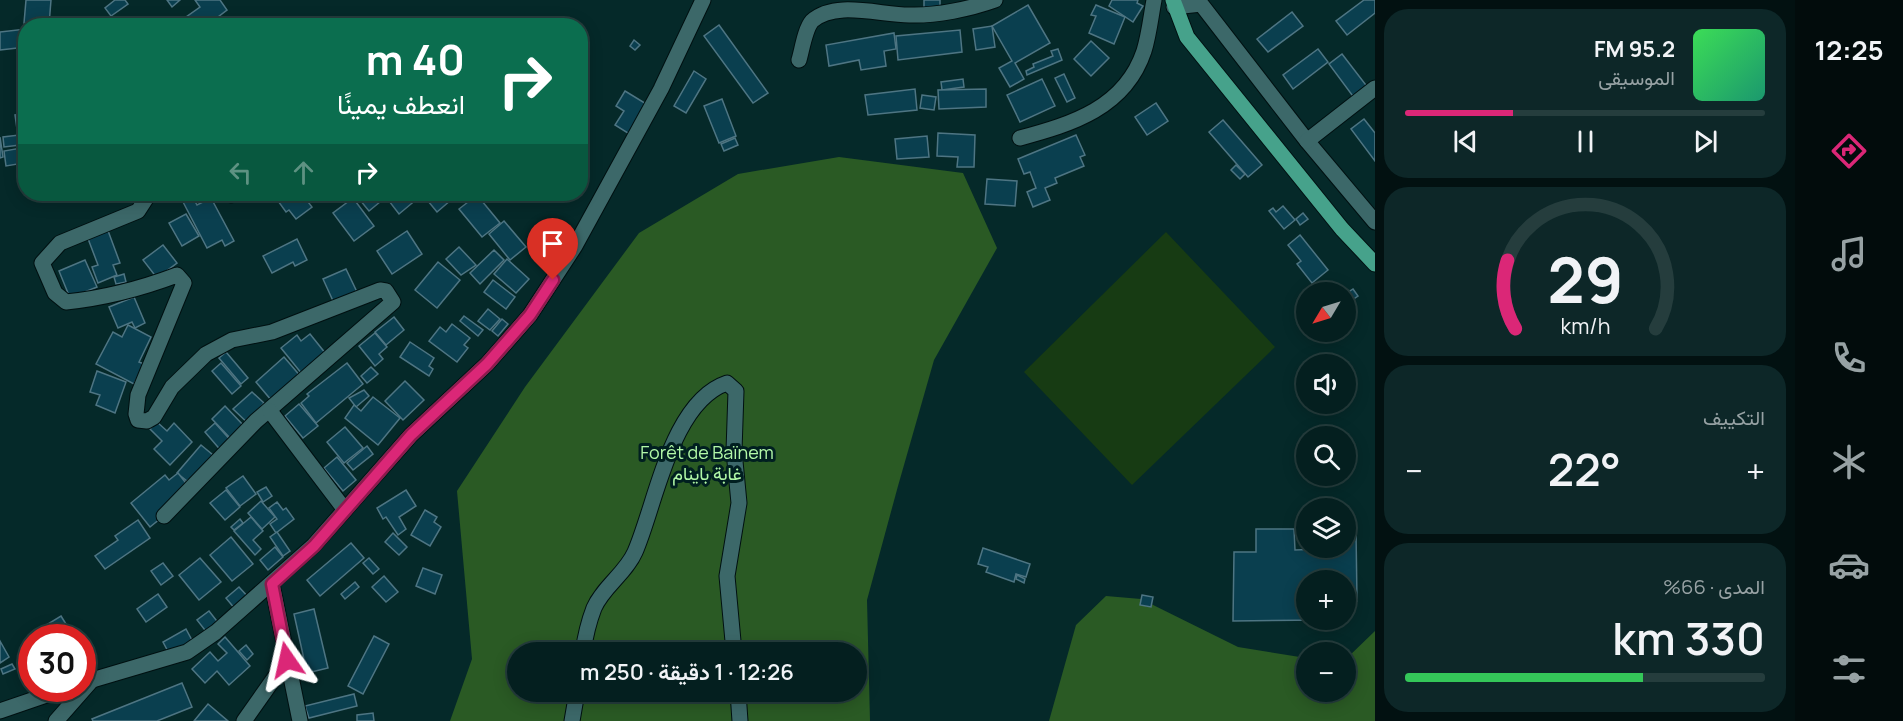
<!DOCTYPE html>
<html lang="ar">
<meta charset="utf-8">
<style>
:root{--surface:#041f1f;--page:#0d2728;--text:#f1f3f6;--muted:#97a2a4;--line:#253d3d;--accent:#db2777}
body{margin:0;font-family:Manrope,Vazirmatn,sans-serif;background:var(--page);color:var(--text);direction:rtl;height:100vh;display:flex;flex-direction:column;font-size:22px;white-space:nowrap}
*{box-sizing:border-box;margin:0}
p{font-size:20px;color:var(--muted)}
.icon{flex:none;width:33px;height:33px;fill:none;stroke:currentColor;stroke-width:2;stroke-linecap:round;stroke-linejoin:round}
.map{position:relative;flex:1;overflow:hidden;direction:ltr}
.details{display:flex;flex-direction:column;gap:9px;padding:9px;background:#021111;width:420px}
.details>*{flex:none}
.guide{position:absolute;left:18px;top:18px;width:570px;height:183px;border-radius:24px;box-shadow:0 3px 15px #0003,0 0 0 2px var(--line);direction:rtl;background:#0b6e4f;color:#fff;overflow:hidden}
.needle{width:39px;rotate:232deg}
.fabs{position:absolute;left:1296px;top:282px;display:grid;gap:12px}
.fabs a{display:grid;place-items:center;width:60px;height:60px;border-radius:50%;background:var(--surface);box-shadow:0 3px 15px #0003,0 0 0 2px var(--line);font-size:30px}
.speed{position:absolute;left:18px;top:624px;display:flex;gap:12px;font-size:30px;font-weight:700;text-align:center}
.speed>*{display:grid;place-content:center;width:78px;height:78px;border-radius:50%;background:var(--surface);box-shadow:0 3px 15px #0003,0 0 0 2px var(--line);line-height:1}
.speed .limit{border:9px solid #d22;background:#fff;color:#111}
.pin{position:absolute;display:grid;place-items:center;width:51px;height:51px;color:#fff;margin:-62px -26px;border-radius:50% 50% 50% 0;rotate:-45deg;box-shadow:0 0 6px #0007}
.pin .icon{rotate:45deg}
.me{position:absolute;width:66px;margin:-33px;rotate:349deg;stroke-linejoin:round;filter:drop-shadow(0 0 4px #0008)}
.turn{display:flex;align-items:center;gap:21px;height:126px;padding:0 24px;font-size:27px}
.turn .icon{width:78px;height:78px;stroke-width:2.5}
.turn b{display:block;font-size:42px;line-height:51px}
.lanes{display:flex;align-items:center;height:57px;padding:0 24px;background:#0003;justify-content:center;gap:30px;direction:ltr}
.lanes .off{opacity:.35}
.big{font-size:45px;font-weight:600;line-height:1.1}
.details .tile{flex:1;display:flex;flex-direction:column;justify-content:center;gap:9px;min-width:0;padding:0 21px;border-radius:24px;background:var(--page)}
.details .dial{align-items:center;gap:0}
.dial svg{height:156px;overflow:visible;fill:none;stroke:var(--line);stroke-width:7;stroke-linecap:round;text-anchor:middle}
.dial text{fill:var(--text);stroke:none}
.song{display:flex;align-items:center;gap:18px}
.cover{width:72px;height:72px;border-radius:9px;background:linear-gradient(135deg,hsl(130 70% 55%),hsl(160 70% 35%))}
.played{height:6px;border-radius:3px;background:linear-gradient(90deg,var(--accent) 30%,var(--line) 30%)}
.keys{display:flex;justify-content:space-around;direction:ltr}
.heat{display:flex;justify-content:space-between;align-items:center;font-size:33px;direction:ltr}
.charge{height:9px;border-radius:4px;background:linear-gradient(90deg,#34c759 66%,var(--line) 0)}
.trip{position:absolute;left:507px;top:642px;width:360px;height:60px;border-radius:30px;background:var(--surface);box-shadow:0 3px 15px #0003,0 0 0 2px var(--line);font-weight:600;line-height:60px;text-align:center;direction:rtl}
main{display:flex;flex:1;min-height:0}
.dock{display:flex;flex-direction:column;width:108px;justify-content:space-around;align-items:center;background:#020c0c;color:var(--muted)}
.dock .icon{width:42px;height:42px}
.dock .selected{color:var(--accent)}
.dock b{font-size:27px;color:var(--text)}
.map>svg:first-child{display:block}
</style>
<main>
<nav class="dock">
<b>12:25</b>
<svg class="icon selected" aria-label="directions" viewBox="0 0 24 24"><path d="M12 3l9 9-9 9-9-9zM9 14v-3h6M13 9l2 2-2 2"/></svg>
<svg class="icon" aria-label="music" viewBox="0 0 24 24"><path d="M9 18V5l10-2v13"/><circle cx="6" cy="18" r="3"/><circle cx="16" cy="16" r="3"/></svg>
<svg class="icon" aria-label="phone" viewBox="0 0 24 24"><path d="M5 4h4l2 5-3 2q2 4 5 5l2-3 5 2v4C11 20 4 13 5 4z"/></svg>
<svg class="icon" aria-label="climate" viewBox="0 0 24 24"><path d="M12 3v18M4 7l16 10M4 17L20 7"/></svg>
<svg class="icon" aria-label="car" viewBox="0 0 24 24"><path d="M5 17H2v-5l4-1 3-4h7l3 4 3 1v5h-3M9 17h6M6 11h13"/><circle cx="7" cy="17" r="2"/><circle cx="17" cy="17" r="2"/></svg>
<svg class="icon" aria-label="filters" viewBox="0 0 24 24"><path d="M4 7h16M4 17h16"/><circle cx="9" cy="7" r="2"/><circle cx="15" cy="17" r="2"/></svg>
</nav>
<section class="details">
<div class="tile">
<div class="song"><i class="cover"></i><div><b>95.2 FM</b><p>الموسيقى</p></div></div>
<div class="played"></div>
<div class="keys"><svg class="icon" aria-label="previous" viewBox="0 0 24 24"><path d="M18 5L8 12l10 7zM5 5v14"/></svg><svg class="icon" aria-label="pause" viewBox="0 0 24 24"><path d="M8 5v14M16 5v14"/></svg><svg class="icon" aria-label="next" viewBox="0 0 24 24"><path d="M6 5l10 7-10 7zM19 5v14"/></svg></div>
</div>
<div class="tile dial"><svg viewBox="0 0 100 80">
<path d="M14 69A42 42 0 1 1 86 69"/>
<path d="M14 69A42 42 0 0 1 10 34" stroke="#db2777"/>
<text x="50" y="56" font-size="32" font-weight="700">29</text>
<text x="50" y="72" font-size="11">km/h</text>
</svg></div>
<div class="tile"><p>التكييف</p>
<div class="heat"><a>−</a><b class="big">22°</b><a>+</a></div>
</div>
<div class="tile"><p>المدى · 66%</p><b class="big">330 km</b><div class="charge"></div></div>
</section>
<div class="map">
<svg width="1375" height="721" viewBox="0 0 1375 721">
<rect width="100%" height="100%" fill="#052929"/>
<polygon fill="#173b13" points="1166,232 1275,347 1132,485 1024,372"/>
<g fill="#2a5a24" fill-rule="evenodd">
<path d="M839,157L963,173L997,248L934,360L898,486L867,600L870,721H450L472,659L457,491L525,387L639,233L738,174ZM518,652H856V692H518Z"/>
<polygon points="1106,596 1141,599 1238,647 1306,658 1306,692 1346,692 1346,659 1375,631 1375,721 1049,721 1076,625"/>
</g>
<g fill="#0a3f4f" stroke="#4e7583" stroke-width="1.5">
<polygon points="26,0 51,0 49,25 24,23"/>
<polygon points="115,0 125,0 128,4 111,16 105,8"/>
<polygon points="167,0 180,0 172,7"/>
<polygon points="195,0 220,0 227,10 206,26 182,26 179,22 200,7"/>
<polygon points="924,0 940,0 940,10 924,9"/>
<polygon points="1112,0 1138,0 1137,3 1143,6 1133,22 1109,6"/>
<polygon points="1364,0 1375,0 1375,13 1347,35 1336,21"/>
<polygon points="1028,5 1050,43 1015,63 1024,79 1010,87 999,68 1012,61 992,26"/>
<polygon points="1096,5 1125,17 1114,44 1089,33 1096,16 1091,15"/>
<polygon points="1292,12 1303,26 1268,52 1257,39"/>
<polygon points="719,25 768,93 753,103 704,36"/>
<polygon points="992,26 995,47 976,50 973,29"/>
<polygon points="26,29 26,47 0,50 0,32"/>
<polygon points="960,30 962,52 898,60 896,36"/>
<polygon points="894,33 896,49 884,51 886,66 861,70 859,60 829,66 826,45"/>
<polygon points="634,40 640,45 635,50 630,46"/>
<polygon points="1091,41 1109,58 1091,76 1074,59"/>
<polygon points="1058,49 1062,60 1027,75 1026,71 1034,67 1033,64 1053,56 1051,51"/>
<polygon points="1318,49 1328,62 1293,89 1283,75"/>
<polygon points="1342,54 1369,89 1355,99 1329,64"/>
<polygon points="694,71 706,79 686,113 674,106"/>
<polygon points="1064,74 1075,98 1067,102 1055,78"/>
<polygon points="963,79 964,87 942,90 941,82"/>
<polygon points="1042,79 1055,106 1020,122 1007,95"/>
<polygon points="915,89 917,110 868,115 865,95"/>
<polygon points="986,89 986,107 939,109 938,90"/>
<polygon points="625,91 648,105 631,135 615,125 624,111 616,106"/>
<polygon points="922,95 936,97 934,110 920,108"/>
<polygon points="722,99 736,136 719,143 704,106"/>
<polygon points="1156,103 1168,121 1147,135 1135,117"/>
<polygon points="26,114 26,128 17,129 15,115"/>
<polygon points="1364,119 1375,133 1375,161 1351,129"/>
<polygon points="1223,120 1262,165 1248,177 1209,132"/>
<polygon points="938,133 975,135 974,167 957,167 958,157 937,156"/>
<polygon points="19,135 20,145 4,147 3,137"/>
<polygon points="1076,135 1085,155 1080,157 1084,166 1055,178 1057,183 1045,188 1050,200 1033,207 1027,192 1036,188 1030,172 1024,174 1018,159"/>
<polygon points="927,136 929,157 897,159 895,139"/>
<polygon points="0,137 3,157 0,158"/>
<polygon points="735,138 738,145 724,151 721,144"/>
<polygon points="21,148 24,163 6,166 4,151"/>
<polygon points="1236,165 1245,174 1240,179 1231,170"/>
<polygon points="987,179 1017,181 1015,206 985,204"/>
<polygon points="273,194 302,194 312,207 296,219 289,210 286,212"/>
<polygon points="355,194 413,194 417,199 399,214 386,197 369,211"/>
<polygon points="436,194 458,194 437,212 428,201"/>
<polygon points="477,195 500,223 482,237 459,209"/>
<polygon points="192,196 197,205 211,198 234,241 225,246 222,240 207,248 182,200"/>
<polygon points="353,198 374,226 354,241 333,213"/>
<polygon points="1283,206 1295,220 1284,229 1269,211 1273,208 1276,212"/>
<polygon points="1303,213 1308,219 1300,225 1296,219"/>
<polygon points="186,214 199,236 182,246 169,223"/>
<polygon points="504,221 526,247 510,260 489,234"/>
<polygon points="107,228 120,263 113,265 117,275 98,283 92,267 98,265 87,236"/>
<polygon points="407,231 422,254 392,274 377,251"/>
<polygon points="1300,235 1328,270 1312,283 1297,264 1301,261 1288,245"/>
<polygon points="297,239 307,260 295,266 293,262 272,273 263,256"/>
<polygon points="163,245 177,263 157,278 143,260"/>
<polygon points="459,247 476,265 461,275 446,259"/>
<polygon points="494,250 504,260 480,284 470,273"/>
<polygon points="507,259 529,279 516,293 494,274"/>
<polygon points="85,260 97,287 70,298 59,271"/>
<polygon points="438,262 460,280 437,308 415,290"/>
<polygon points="346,269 357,292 334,303 323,279"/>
<polygon points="124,274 126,282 116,284 114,277"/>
<polygon points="493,280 515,297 506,309 484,292"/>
<polygon points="1353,289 1358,296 1352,300 1347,293"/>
<polygon points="134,297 145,323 135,328 132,322 118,328 109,307"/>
<polygon points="488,309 500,319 490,330 478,321"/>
<polygon points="464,316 483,330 478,336 460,321"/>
<polygon points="394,317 404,330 386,345 375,332"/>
<polygon points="502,319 508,324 498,336 492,331"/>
<polygon points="452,324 470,338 464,345 468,348 457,362 429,341 440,327 446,332"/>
<polygon points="128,325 151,337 139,362 144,364 134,384 96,364 113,332 122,337"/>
<polygon points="375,333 387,347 379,354 383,359 375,366 359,346"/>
<polygon points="310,334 326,354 302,374 281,348 297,335 301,341"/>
<polygon points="410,342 434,358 429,366 433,369 429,376 400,357"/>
<polygon points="226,352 248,378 241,384 219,358"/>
<polygon points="284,357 302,378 277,407 256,382"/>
<polygon points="221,363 241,386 232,394 212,371"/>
<polygon points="347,363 363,384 316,423 301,403 309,396 307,394"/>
<polygon points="371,367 378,374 367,383 361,376"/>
<polygon points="97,371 126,382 115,413 96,405 100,395 90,392"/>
<polygon points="405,381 424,400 403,420 385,401"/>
<polygon points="364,390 369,396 356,407 349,398"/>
<polygon points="252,392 264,403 260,408 265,413 252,427 233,409"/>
<polygon points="373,397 400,418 378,445 345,418 354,405 361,411"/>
<polygon points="299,404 318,426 303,438 285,416"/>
<polygon points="225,406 245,427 232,440 212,419"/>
<polygon points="157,422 167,431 174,423 192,442 170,465 154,449 162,441 150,429"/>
<polygon points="215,423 234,444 223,453 205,432"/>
<polygon points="345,427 363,448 344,463 327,442"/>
<polygon points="201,445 219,460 187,481 177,473"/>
<polygon points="367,446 373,454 353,470 347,463"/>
<polygon points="337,457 356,480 343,491 324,468"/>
<polygon points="178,473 193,492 150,527 131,503 165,475 169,480"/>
<polygon points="243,476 256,494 240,506 226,488"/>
<polygon points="266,487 272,496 263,502 257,492"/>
<polygon points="226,490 240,507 225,520 210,503"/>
<polygon points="406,490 416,506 399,517 406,529 398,535 386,517 383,519 377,508"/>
<polygon points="261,501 275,517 262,529 248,513"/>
<polygon points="277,502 283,510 286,508 294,519 276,533 270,524 277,519 269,508"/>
<polygon points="425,510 437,517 434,522 441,527 430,546 411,535"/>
<polygon points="251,517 263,531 253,540 261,549 255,555 234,531"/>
<polygon points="240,519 243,523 234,530 231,527"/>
<polygon points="138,520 150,538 105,569 95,556 118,540 115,536"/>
<polygon points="1256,529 1294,529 1295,550 1346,548 1346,530 1356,530 1357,601 1346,602 1346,580 1306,580 1306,620 1323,620 1233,621 1234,552 1256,552"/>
<polygon points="277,532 290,551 283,556 270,537"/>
<polygon points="393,533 407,547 399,555 385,542"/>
<polygon points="231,537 253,564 232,581 210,555"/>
<polygon points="351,543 364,558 320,596 307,580"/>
<polygon points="275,547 283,557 268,570 260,560"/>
<polygon points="983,548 1030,564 1026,577 1016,574 1014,582 986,572 988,567 978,564"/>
<polygon points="200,558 221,582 199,600 179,575"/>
<polygon points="369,558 379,569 373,574 363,563"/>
<polygon points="163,563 173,576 161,585 151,571"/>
<polygon points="423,568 442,575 435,594 416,586"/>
<polygon points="1017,575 1025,579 1024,583 1016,579"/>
<polygon points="384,576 398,592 386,602 372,587"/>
<polygon points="355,582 359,587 345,599 341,594"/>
<polygon points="239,587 249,598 235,609 226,598"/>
<polygon points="158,594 167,607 146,622 137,609"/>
<polygon points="1142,595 1153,597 1151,607 1140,605"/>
<polygon points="314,609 328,668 307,673 294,614"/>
<polygon points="209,611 220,625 208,634 197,620"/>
<polygon points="61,616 74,637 42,638 38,630"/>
<polygon points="186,629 194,644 171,657 163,642"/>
<polygon points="374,636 389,644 363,694 348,686"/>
<polygon points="225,637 250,666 229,685 217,671 205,683 192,669 210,652 218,661 227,653 218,644"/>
<polygon points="0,641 9,657 0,663"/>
<polygon points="246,645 253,654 247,660 239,651"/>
<polygon points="12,664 15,669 3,674 1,669"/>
<polygon points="182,683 192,707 157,721 93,721 92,719"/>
<polygon points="354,694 357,706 309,718 305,706"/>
<polygon points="208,704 228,721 194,721"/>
<polygon points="373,713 374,721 357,721 357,715"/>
</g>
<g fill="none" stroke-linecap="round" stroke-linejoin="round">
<g stroke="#001011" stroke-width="17">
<g id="minor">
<polyline points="1174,7 1201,4 1307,141 1375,222"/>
<path d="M799,60C802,50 805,29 812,21C835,0 880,15 909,15C936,16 970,9 995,0"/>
<path d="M1020,138C1072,124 1125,108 1144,51C1149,35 1151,16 1154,0"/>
<polyline points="1307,141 1375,88"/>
<path d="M149,194L138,211L60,243L42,263L55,293L66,302C105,298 140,289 177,275L184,283L138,395L136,414L138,420L147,421L154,417L172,387L206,354L232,340L272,332L380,290L386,291L393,302L256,421L164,516"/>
<polyline points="228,194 231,195"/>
<polyline points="270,411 345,510"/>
<polyline points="272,584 300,721"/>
<path d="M583,652C585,638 589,621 594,608C603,587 626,573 635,552C656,504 671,402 727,383L736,391L734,451L739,503L727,576L734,652"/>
<polyline points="82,683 187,652 216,632 314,545 411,435 487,364 530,315 575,246 661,89 703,0"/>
<polyline points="738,692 740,721"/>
<polyline points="0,711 67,688"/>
<polyline points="56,721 92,680"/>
<polyline points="244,721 287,660"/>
<polyline points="572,721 577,692"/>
</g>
</g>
<g stroke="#001011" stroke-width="17">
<polyline id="major" points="1173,0 1187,37 1342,229 1375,264"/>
</g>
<use href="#minor" stroke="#3c6869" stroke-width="15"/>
<use href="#major" stroke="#46a28b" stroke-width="15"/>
</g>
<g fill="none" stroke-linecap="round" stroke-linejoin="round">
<g stroke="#8e194d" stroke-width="15">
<polyline id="route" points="287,660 272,584 314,546 411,435 487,364 530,315 553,280"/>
</g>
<use href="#route" stroke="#db2777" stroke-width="10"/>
</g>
<g text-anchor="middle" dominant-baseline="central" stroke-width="6" stroke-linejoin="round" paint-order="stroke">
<g font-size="18" fill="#b1f8a7" stroke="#001f20">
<text x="707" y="452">Forêt de Baïnem<tspan x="707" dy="21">غابة باينام</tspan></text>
</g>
</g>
</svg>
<div class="fabs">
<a><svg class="needle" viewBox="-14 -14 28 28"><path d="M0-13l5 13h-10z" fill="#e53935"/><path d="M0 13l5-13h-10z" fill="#97a2a4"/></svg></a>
<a><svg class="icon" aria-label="sound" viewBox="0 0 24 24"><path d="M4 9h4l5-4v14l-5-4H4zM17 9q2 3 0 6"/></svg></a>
<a><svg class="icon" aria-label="search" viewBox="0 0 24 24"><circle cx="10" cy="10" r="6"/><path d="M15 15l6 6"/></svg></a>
<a><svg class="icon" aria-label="layers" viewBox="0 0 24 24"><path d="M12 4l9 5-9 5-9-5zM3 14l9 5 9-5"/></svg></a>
<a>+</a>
<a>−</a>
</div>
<div class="speed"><div class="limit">30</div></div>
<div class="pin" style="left:553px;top:280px;background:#d93025"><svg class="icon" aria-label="arrive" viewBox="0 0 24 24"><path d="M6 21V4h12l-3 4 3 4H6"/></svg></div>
<svg class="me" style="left:287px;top:660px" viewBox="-20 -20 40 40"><path d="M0-17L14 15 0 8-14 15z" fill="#db2777" stroke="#fff" stroke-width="4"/></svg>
<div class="trip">12:26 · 1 دقيقة · 250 m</div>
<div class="guide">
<div class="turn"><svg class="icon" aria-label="right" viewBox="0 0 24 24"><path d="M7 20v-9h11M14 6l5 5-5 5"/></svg><div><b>40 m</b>انعطف يمينًا</div></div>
<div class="lanes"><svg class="icon off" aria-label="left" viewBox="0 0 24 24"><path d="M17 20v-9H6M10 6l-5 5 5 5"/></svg><svg class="icon off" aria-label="ahead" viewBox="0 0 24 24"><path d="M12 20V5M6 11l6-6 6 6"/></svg><svg class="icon" aria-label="right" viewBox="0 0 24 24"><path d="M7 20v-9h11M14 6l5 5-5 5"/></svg></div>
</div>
</div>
</main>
